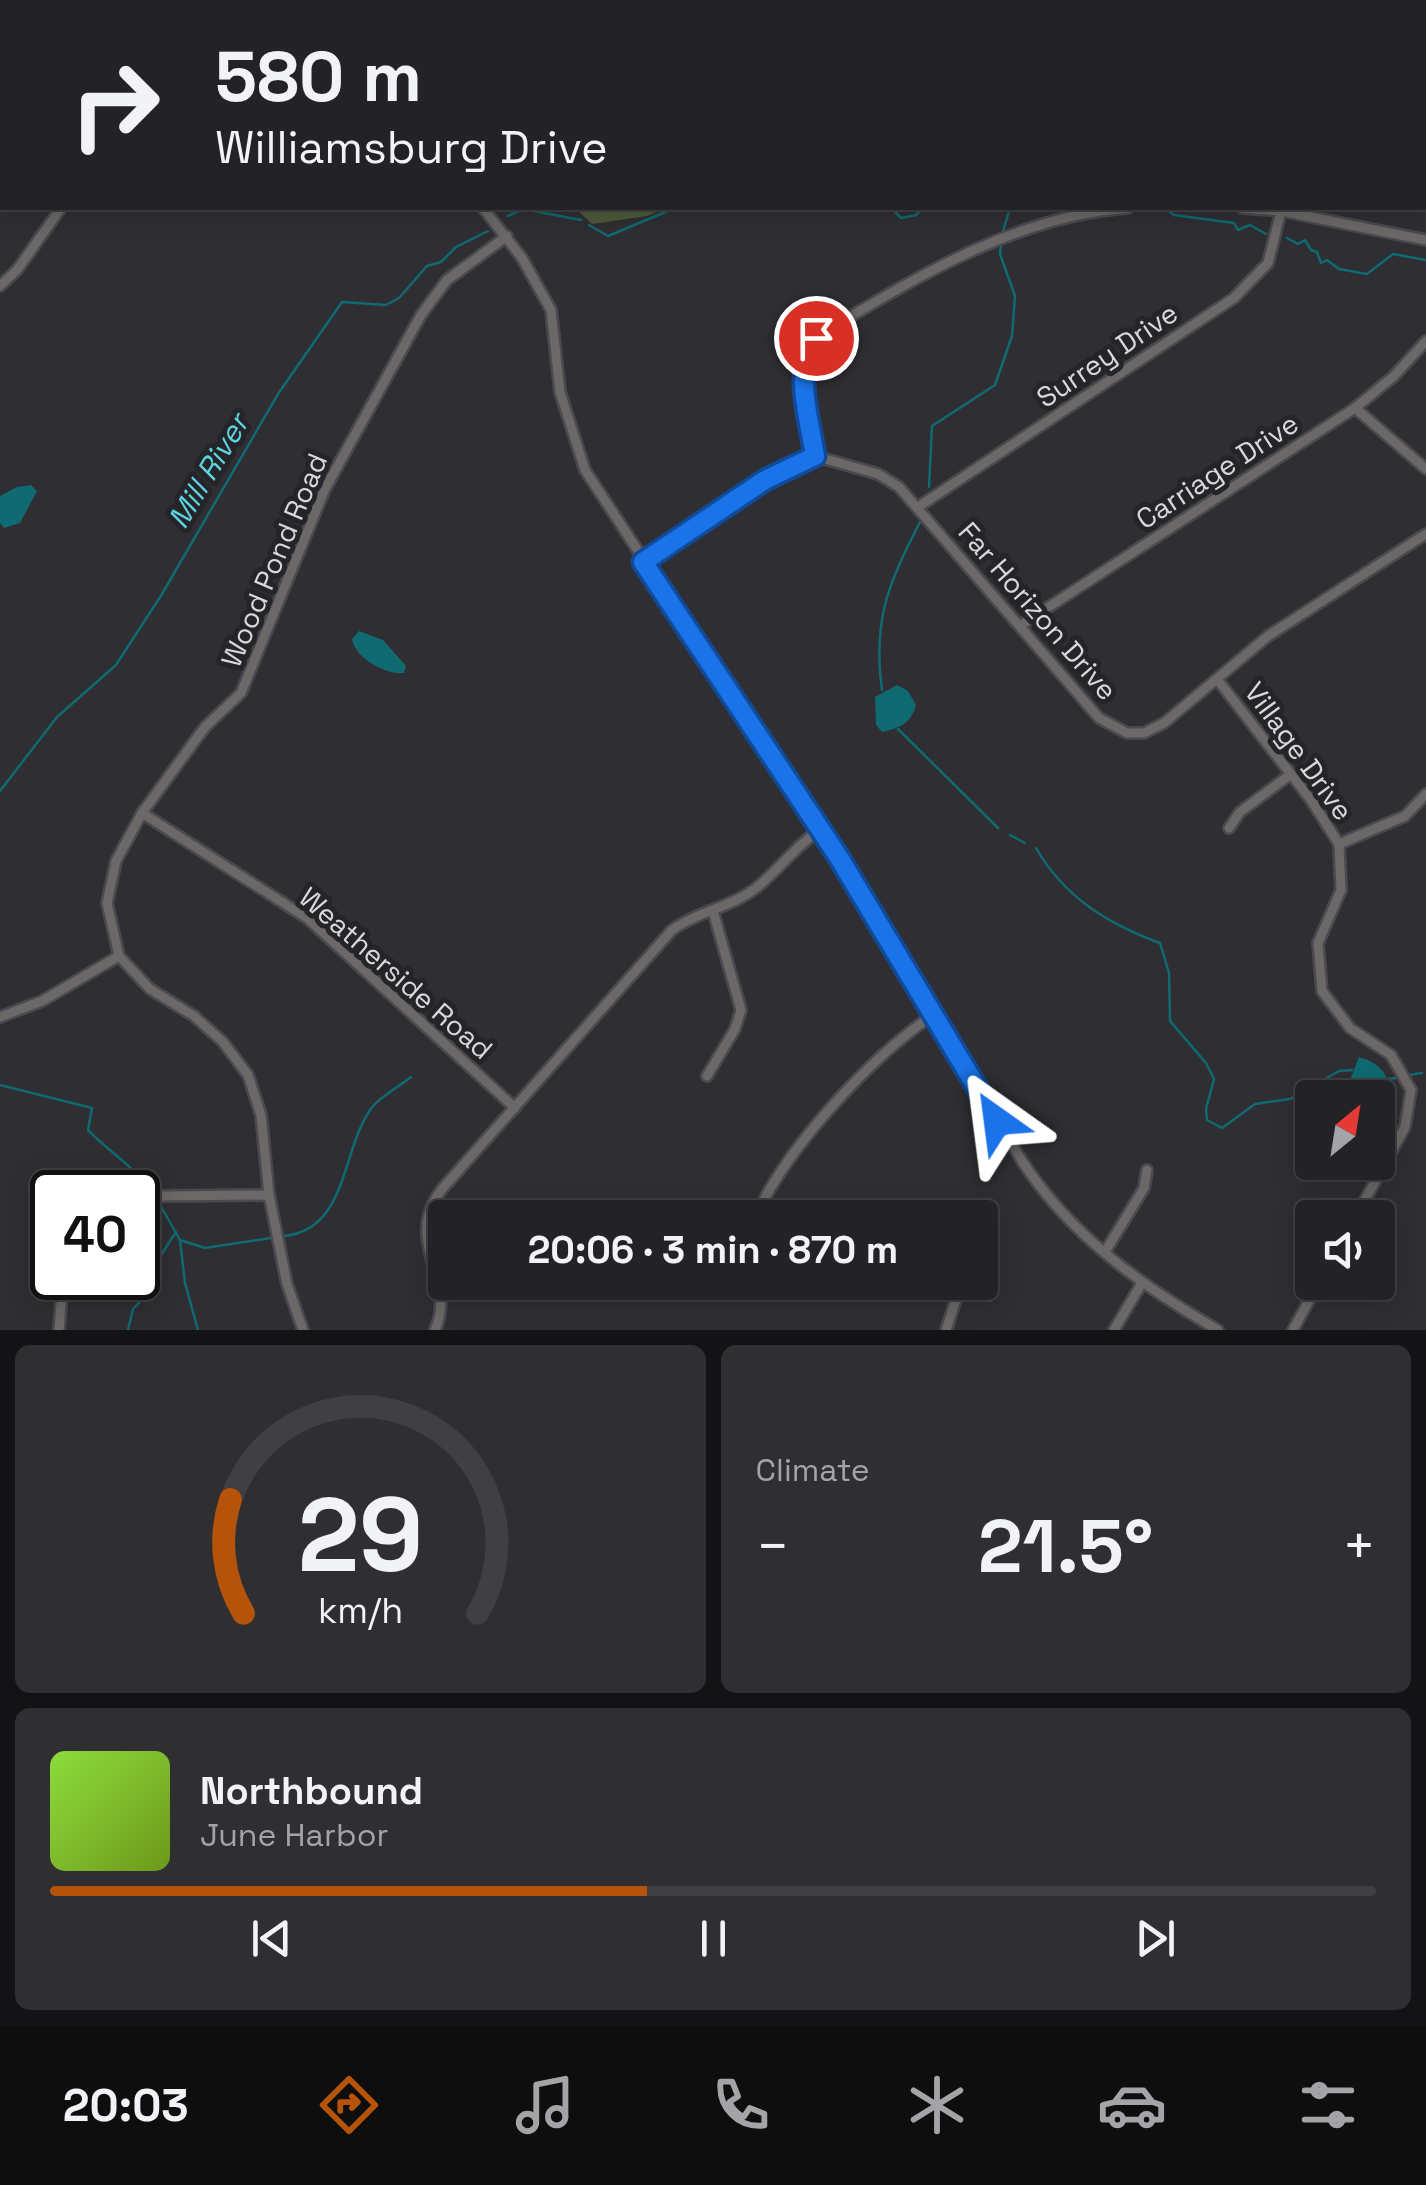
<!DOCTYPE html>
<meta charset="utf-8">
<style>
:root{--surface:#232226;--page:#2f2f32;--text:#f1f3f6;--muted:#a3a4a7;--line:#403f43;--accent:#b45309}
body{margin:0;font-family:"Space Grotesk",sans-serif;background:var(--page);color:var(--text);height:100vh;display:flex;flex-direction:column;font-size:38px;white-space:nowrap}
*{box-sizing:border-box;margin:0}
p{font-size:32px;color:var(--muted)}
.icon{flex:none;width:55px;height:55px;fill:none;stroke:currentColor;stroke-width:2;stroke-linecap:round;stroke-linejoin:round}
.map{position:relative;height:1330px;overflow:hidden}
.details{display:flex;flex-direction:column;gap:15px;padding:15px;background:#131315;flex:1}
.details>*{flex:none}
.guide{position:absolute;left:0px;top:0px;width:1428px;height:210px;box-shadow:0 5px 25px #0003,0 0 0 2px var(--line);background:#232226;color:var(--text);overflow:hidden}
.needle{width:65px;rotate:30deg}
.buttons{position:absolute;left:1295px;top:1080px;display:grid;gap:20px}
.buttons a{display:grid;place-items:center;width:100px;height:100px;border-radius:10px;background:var(--surface);box-shadow:0 5px 25px #0003,0 0 0 2px var(--line);font-size:50px}
.speed{position:absolute;left:30px;top:1170px;display:flex;gap:20px;font-size:50px;font-weight:700;text-align:center}
.speed>*{display:grid;place-content:center;width:130px;height:130px;border-radius:50%;background:var(--surface);box-shadow:0 5px 25px #0003,0 0 0 2px var(--line);line-height:1}
.speed .limit{border:5px solid #111;border-radius:15px;background:#fff;color:#111}
.pin{position:absolute;display:grid;place-items:center;width:85px;height:85px;color:#fff;margin:-42px;border:5px solid #fff;border-radius:50%;box-shadow:0 2px 10px #0007}
.me{position:absolute;width:110px;margin:-55px;rotate:329deg;stroke-linejoin:round;filter:drop-shadow(0 0 8px #0008)}
.turn{display:flex;align-items:center;gap:35px;height:210px;padding:0 50px;font-size:45px}
.turn .icon{width:130px;height:130px;stroke-width:2.5}
.turn b{display:block;font-size:70px;line-height:85px}
.big{font-size:75px;font-weight:700;line-height:1.1}
.details .tile{flex:1;display:flex;flex-direction:column;justify-content:center;gap:15px;min-width:0;padding:0 35px;border-radius:15px;background:var(--page)}
.details .dial{align-items:center;gap:0}
.dial svg{height:260px;overflow:visible;fill:none;stroke:var(--line);stroke-width:7;stroke-linecap:round;text-anchor:middle}
.dial text{fill:var(--text);stroke:none}
.song{display:flex;align-items:center;gap:30px}
.cover{width:120px;height:120px;border-radius:15px;background:linear-gradient(135deg,hsl(90 70% 55%),hsl(80 70% 35%))}
.played{height:10px;border-radius:5px;background:linear-gradient(90deg,var(--accent) 45%,var(--line) 45%)}
.keys{display:flex;justify-content:space-around;direction:ltr}
.heat{display:flex;justify-content:space-between;align-items:center;font-size:55px;direction:ltr}
.details .tiles{flex:1;display:grid;gap:15px;grid-template-columns:1fr 1fr}
.tile:last-child{grid-column:span 2}
.trip{position:absolute;left:428px;top:1200px;width:570px;height:100px;border-radius:10px;background:var(--surface);box-shadow:0 5px 25px #0003,0 0 0 2px var(--line);font-weight:700;line-height:100px;text-align:center}
.tabs{display:flex;height:160px;justify-content:space-around;align-items:center;background:#0e0e0f;color:var(--muted)}
.tabs .icon{width:70px;height:70px}
.tabs .on{color:var(--accent)}
.tabs b{font-size:45px;color:var(--text)}
.map>svg:first-child{display:block}
</style>
<div class="map">
<svg width="1426" height="1330" viewBox="0 0 1426 1330">
<rect width="100%" height="100%" fill="#2f2e33"/>
<g fill="#4e5b38">
<polygon points="322,0 698,0 704,2 323,2"/>
<polygon points="575,208 666,208 647,216 592,224"/>
</g>
<g fill="#106a72">
<polygon points="31,485 37,491 20,523 4,528 0,523 0,496 17,487"/>
<path d="M359,631L383,640L406,666L404,673C385,675 355,658 352,639Z"/>
<path d="M897,685L908,691L916,705C911,723 900,728 882,732L876,725L875,697Z"/>
<path d="M1359,1057C1378,1063 1385,1070 1391,1089L1385,1099C1372,1100 1358,1092 1350,1080Z"/>
</g>
<g fill="none" stroke-linecap="round" stroke-linejoin="round">
<g stroke="#106a72" stroke-width="2.5">
<polyline points="841,208 859,208"/>
<polyline points="891,208 901,218 916,215 923,208"/>
<polyline points="1169,211 1174,215 1234,223 1238,230 1250,225 1266,234"/>
<polyline points="508,216 523,209 581,220"/>
<polyline points="589,225 608,236 675,208"/>
<polyline points="1003,231 1010,208"/>
<polyline points="1287,238 1298,244 1305,240 1311,250 1317,252 1321,263 1327,260 1339,269 1367,274 1393,254 1426,260"/>
<polyline points="929,487 932,426 995,385 1012,336 1015,296 1000,254 1001,245"/>
<path d="M882,690C872,617 890,581 922,518"/>
<polyline points="898,729 998,828"/>
<polyline points="0,791 57,717 116,665 162,594 278,394 342,302 386,305 399,298 427,266 441,262 456,247 488,231"/>
<polyline points="1010,835 1025,843"/>
<path d="M1036,848C1064,897 1108,924 1160,943L1169,973L1170,1021L1206,1063L1214,1079L1206,1109L1207,1120L1222,1128L1255,1104L1290,1099L1339,1071L1352,1070"/>
<polyline points="1409,1075 1422,1073"/>
<polyline points="1388,1079 1396,1078"/>
<path d="M0,1085L92,1108L88,1130C109,1152 135,1167 152,1192"/>
<polyline points="159,1203 180,1240 185,1283 198,1330"/>
<path d="M284,1236C349,1230 341,1146 373,1106C383,1095 400,1086 411,1077"/>
<polyline points="180,1240 205,1248 271,1238"/>
<polyline points="128,1330 133,1309 151,1290 159,1258 176,1232"/>
</g>
<g stroke="#4a494e" stroke-width="14">
<g id="minor">
<polyline points="312,0 313,2"/>
<polyline points="16,2 19,0"/>
<polyline points="0,17 2,14"/>
<path d="M483,208L522,258L551,310L560,392L585,470L850,874L1022,1161C1070,1235 1143,1287 1218,1330"/>
<polyline points="1242,208 1281,211 1426,240"/>
<polyline points="0,286 17,270 61,208"/>
<polyline points="1355,408 1426,469"/>
<polyline points="815,456 878,474 899,487 1099,718 1127,733 1144,733 1164,723 1268,636 1426,534"/>
<path d="M815,456C809,417 793,372 816,337C912,280 1014,216 1128,208"/>
<polyline points="918,507 1234,298 1268,263 1281,211"/>
<polyline points="643,561 765,479 815,456"/>
<polyline points="1021,625 1355,408 1394,376 1426,341"/>
<polyline points="1217,679 1311,800 1339,844 1341,890 1318,943 1322,991 1350,1028 1391,1055 1411,1090 1405,1127 1355,1218"/>
<polyline points="142,813 307,918 515,1108"/>
<polyline points="1229,828 1240,812 1291,774"/>
<polyline points="1339,844 1405,816 1426,794"/>
<polyline points="0,1017 42,1001 119,956"/>
<polyline points="707,1076 735,1029 741,1010 713,911"/>
<polyline points="138,1202 164,1196 269,1195"/>
<path d="M756,1216C787,1147 871,1057 933,1015"/>
<polyline points="1105,1252 1144,1188 1147,1170"/>
<polyline points="59,1330 63,1278"/>
<polyline points="303,1330 287,1284 269,1195 261,1115 248,1075 223,1042 194,1016 150,989 119,956 107,903 116,861 142,813 205,727 241,693 325,489 421,315 447,280 507,236"/>
<path d="M435,1330C458,1279 401,1243 442,1189L672,930C698,911 730,908 756,888C779,870 796,845 821,829"/>
<polyline points="946,1330 960,1287"/>
<polyline points="1114,1330 1142,1283"/>
<polyline points="1293,1330 1319,1282"/>
</g>
</g>
<use href="#minor" stroke="#6b6867" stroke-width="9"/>
</g>
<g fill="none" stroke-linecap="round" stroke-linejoin="round">
<g stroke="#114b97" stroke-width="25">
<path id="route" d="M816,338C793,372 809,417 815,456L765,480L643,562L838,856L997,1121"/>
</g>
<use href="#route" stroke="#1a73e8" stroke-width="18"/>
</g>
<g text-anchor="middle" dominant-baseline="central" stroke-width="10" stroke-linejoin="round" paint-order="stroke">
<g font-size="28" fill="#d8d8db" stroke="#252429">
<text transform="translate(1107 355) rotate(-34)">Surrey Drive</text>
<text transform="translate(1217 471) rotate(-33)">Carriage Drive</text>
<text transform="translate(274 560) rotate(-67)">Wood Pond Road</text>
<text transform="translate(1038 611) rotate(49)">Far Horizon Drive</text>
<text transform="translate(1299 751) rotate(54)">Village Drive</text>
<text transform="translate(396 973) rotate(41)">Weatherside Road</text>
</g>
<g font-size="30" font-style="italic" fill="#5bd4df" stroke="#252429">
<text transform="translate(208 471) rotate(-59)">Mill River</text>
</g>
</g>
</svg>
<div class="buttons">
<a><svg class="needle" viewBox="-14 -14 28 28"><path d="M0-13l5 13h-10z" fill="#e53935"/><path d="M0 13l5-13h-10z" fill="#a3a4a7"/></svg></a>
<a><svg class="icon" aria-label="sound" viewBox="0 0 24 24"><path d="M4 9h4l5-4v14l-5-4H4zM17 9q2 3 0 6"/></svg></a>
</div>
<div class="speed"><div class="limit">40</div></div>
<div class="pin" style="left:816px;top:338px;background:#d93025"><svg class="icon" aria-label="arrive" viewBox="0 0 24 24"><path d="M6 21V4h12l-3 4 3 4H6"/></svg></div>
<svg class="me" style="left:997px;top:1121px" viewBox="-20 -20 40 40"><path d="M0-17L14 15 0 8-14 15z" fill="#1a73e8" stroke="#fff" stroke-width="4"/></svg>
<div class="trip">20:06 · 3 min · 870 m</div>
<div class="guide">
<div class="turn"><svg class="icon" aria-label="right" viewBox="0 0 24 24"><path d="M7 20v-9h11M14 6l5 5-5 5"/></svg><div><b>580 m</b>Williamsburg Drive</div></div>
</div>
</div>
<section class="details">
<div class="tiles">
<div class="tile dial"><svg viewBox="0 0 100 80">
<path d="M14 69A42 42 0 1 1 86 69"/>
<path d="M14 69A42 42 0 0 1 10 34" stroke="#b45309"/>
<text x="50" y="56" font-size="32" font-weight="700">29</text>
<text x="50" y="72" font-size="11">km/h</text>
</svg></div>
<div class="tile"><p>Climate</p>
<div class="heat"><a>−</a><b class="big">21.5°</b><a>+</a></div>
</div>
<div class="tile">
<div class="song"><i class="cover"></i><div><b>Northbound</b><p>June Harbor</p></div></div>
<div class="played"></div>
<div class="keys"><svg class="icon" aria-label="previous" viewBox="0 0 24 24"><path d="M18 5L8 12l10 7zM5 5v14"/></svg><svg class="icon" aria-label="pause" viewBox="0 0 24 24"><path d="M8 5v14M16 5v14"/></svg><svg class="icon" aria-label="next" viewBox="0 0 24 24"><path d="M6 5l10 7-10 7zM19 5v14"/></svg></div>
</div>
</div>
</section>
<nav class="tabs">
<b>20:03</b>
<svg class="icon on" aria-label="directions" viewBox="0 0 24 24"><path d="M12 3l9 9-9 9-9-9zM9 14v-3h6M13 9l2 2-2 2"/></svg>
<svg class="icon" aria-label="music" viewBox="0 0 24 24"><path d="M9 18V5l10-2v13"/><circle cx="6" cy="18" r="3"/><circle cx="16" cy="16" r="3"/></svg>
<svg class="icon" aria-label="phone" viewBox="0 0 24 24"><path d="M5 4h4l2 5-3 2q2 4 5 5l2-3 5 2v4C11 20 4 13 5 4z"/></svg>
<svg class="icon" aria-label="climate" viewBox="0 0 24 24"><path d="M12 3v18M4 7l16 10M4 17L20 7"/></svg>
<svg class="icon" aria-label="car" viewBox="0 0 24 24"><path d="M5 17H2v-5l4-1 3-4h7l3 4 3 1v5h-3M9 17h6M6 11h13"/><circle cx="7" cy="17" r="2"/><circle cx="17" cy="17" r="2"/></svg>
<svg class="icon" aria-label="filters" viewBox="0 0 24 24"><path d="M4 7h16M4 17h16"/><circle cx="9" cy="7" r="2"/><circle cx="15" cy="17" r="2"/></svg>
</nav>
